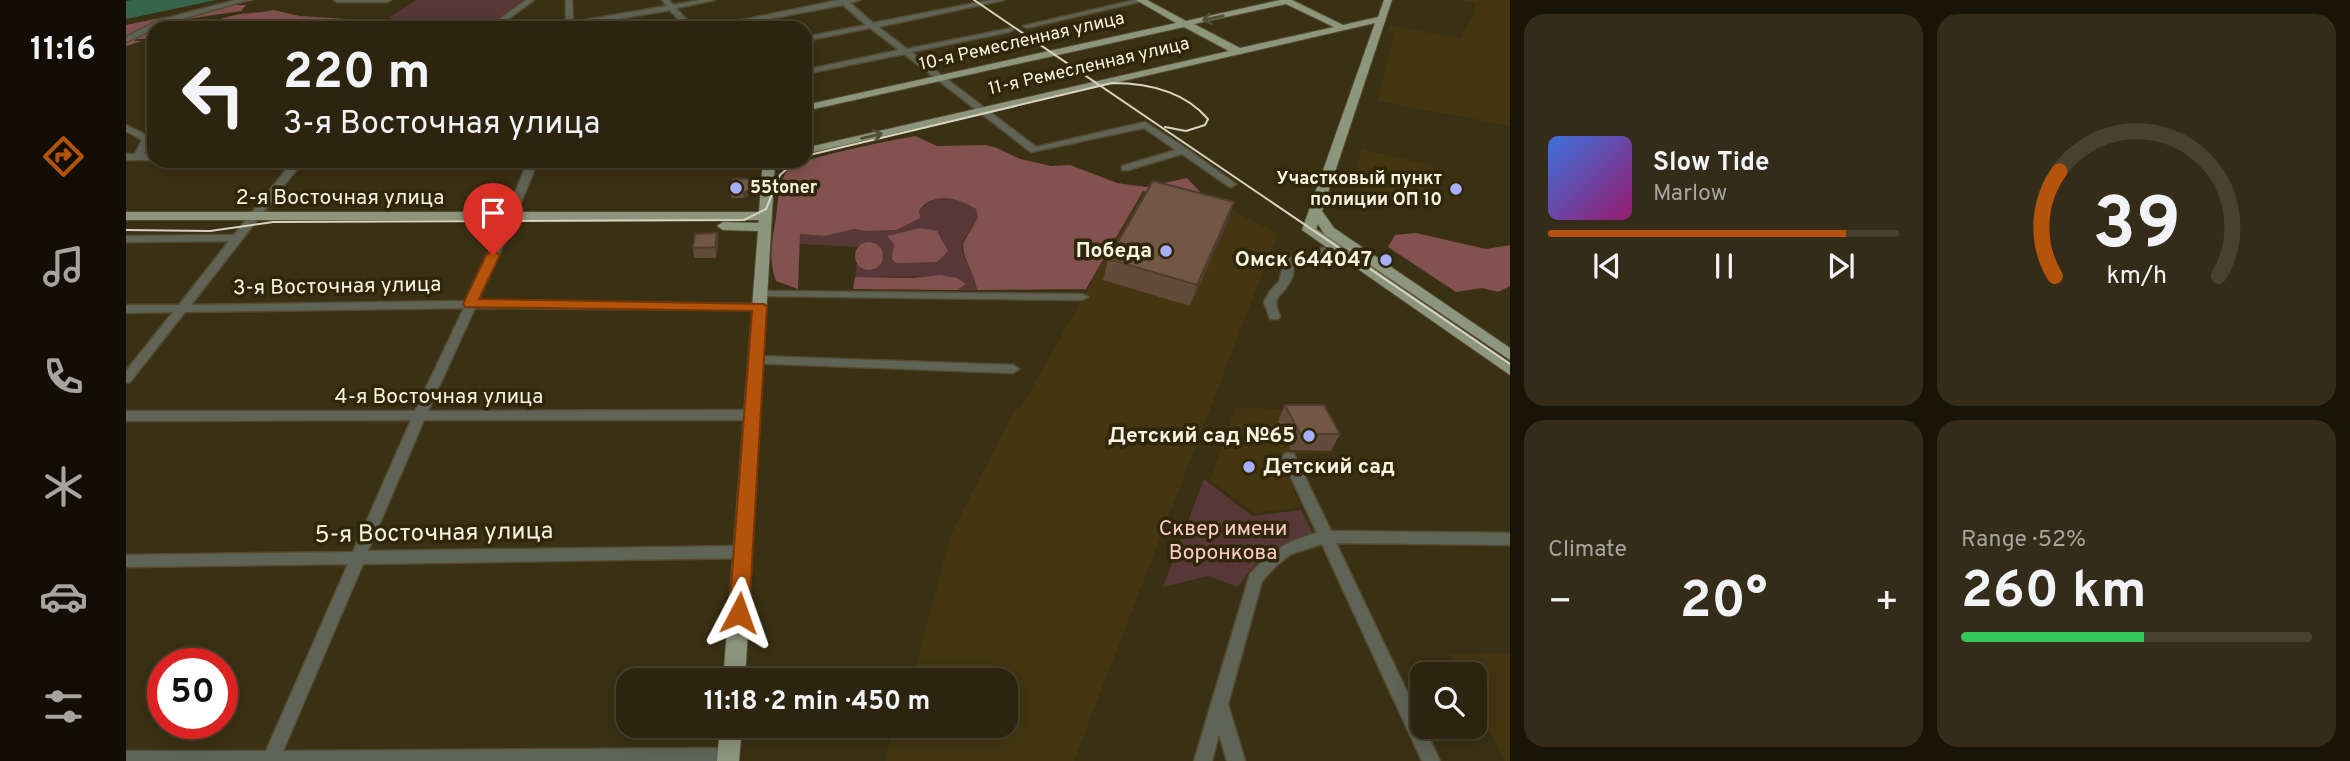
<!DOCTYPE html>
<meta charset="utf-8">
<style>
:root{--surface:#2c240f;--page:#342c18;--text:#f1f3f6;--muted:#a6a49e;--line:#48412f;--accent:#b45309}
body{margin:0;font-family:Overpass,sans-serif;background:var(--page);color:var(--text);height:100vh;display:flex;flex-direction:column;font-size:26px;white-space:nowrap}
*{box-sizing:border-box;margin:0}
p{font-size:23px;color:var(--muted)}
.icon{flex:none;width:38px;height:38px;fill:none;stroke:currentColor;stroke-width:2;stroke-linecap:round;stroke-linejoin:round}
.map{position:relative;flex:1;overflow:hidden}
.details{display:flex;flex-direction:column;gap:14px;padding:14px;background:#181408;width:840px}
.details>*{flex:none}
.banner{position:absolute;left:21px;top:21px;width:665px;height:147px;border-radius:21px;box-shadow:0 4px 18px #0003,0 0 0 2px var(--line);background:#2c240f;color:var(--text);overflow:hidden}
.buttons{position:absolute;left:1284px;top:662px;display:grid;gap:14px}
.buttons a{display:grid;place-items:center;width:77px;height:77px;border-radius:14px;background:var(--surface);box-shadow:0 4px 18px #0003,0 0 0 2px var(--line);font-size:35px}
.speed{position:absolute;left:21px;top:648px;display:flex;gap:14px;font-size:35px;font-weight:700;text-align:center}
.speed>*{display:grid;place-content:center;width:91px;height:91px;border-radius:50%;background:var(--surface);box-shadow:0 4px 18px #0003,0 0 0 2px var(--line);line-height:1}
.speed .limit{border:10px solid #d22;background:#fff;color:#111}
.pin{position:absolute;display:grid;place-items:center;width:60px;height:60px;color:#fff;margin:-72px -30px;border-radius:50% 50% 50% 0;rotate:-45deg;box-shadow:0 0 7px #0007}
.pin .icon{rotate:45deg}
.me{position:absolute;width:77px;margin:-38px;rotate:4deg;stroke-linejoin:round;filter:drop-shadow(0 0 5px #0008)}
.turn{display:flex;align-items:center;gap:24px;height:147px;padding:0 21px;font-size:32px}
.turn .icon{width:91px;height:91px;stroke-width:2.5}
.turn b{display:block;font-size:49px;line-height:60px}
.big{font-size:52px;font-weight:700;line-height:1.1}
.details .card{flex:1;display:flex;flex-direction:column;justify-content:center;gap:10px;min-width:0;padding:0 24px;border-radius:21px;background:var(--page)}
.details .dial{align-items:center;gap:0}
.dial svg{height:182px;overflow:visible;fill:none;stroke:var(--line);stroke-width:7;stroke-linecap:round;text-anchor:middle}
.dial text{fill:var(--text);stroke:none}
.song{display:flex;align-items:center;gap:21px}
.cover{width:84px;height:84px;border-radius:10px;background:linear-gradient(135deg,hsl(220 70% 55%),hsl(320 70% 35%))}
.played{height:7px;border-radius:4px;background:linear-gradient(90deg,var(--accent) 85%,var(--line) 85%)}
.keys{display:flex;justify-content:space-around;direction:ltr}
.heat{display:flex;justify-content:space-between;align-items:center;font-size:38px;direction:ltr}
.charge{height:10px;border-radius:5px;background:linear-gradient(90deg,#34c759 52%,var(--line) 0)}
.details .tiles{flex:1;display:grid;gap:14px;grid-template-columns:repeat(2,1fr)}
.trip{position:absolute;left:490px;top:668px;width:402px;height:70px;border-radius:21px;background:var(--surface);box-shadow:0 4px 18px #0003,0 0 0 2px var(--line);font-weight:700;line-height:70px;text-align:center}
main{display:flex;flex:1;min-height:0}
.dock{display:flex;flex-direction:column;width:126px;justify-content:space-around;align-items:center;background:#120e06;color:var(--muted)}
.dock .icon{width:49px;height:49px}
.dock .selected{color:var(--accent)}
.dock b{font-size:32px;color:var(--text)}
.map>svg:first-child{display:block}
</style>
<main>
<nav class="dock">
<b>11:16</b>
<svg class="icon selected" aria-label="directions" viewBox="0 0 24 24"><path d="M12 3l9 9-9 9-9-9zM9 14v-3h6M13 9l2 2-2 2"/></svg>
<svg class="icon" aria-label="music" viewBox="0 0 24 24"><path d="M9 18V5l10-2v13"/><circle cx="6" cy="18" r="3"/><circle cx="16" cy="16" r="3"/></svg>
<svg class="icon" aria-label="phone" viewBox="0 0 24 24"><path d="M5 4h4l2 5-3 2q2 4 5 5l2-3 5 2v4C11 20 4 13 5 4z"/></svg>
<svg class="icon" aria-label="climate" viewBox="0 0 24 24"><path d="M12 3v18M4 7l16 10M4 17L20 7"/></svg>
<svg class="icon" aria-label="car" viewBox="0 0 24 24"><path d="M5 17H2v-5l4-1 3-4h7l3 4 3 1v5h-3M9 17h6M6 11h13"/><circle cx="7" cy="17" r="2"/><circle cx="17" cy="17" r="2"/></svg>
<svg class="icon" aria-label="filters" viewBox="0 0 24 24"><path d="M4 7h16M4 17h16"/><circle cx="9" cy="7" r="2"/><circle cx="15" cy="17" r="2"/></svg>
</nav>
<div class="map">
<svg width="1384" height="761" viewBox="0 0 1384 761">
<rect width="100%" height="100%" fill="#3a3014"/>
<g fill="#433611">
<polygon points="1331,0 1384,0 1384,126 1252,101 1268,33 1263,32 1264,26 1335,38 1350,11 1347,10 1350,3"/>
<polygon points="1236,149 1308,166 1301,206 1225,187"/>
<polygon points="1017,191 1080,198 1152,233 948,761 760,761 766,726 880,726 880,681 786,681 825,534 889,409 894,409"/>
<polygon points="1110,407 1188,411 1210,454 1152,453 1175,507 1128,513 1084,480"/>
<polygon points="1322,653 1384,654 1384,761 1379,761 1349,704 1349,674 1333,674"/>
</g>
<g fill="#573836" fill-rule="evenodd">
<polygon points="291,0 396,0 387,10 357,28 262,18"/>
<path d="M822,197L838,202L850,209L852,217C848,226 837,237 836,247C835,256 849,275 851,290H831L839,284L824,276L729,277L731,264L738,269L737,244L730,247L674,244V234L699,236L728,229L740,231L770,230L807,199ZM785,230L811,231L818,243L768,249V243Z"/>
<path d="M1078,479L1126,516L1175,510L1188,536C1153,541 1131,558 1112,587L1082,576L1037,587Z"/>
</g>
<g fill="#835250">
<polygon points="121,0 128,0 109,5 120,5 115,11 48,21 39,28 28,28 28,35 21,39 11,39 8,41 16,41 0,46 0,25"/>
<path d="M147,10L174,16L268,22L287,28H222L204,24L184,28L176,26L172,22L147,23L131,28H83C97,11 127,15 147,10Z"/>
<path d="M789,136L811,146L860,145L871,148L894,159L925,166L944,165L991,183L1020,187L1061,178L1080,198L1017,191L960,289L851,290C849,274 833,252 838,242C842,233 848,226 852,217L850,209C833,198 807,190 793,211L794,218L770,230L740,231L728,229L699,236L674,234L672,289L650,281C642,259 646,240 650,218C652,204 652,183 661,171C669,158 769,140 789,136Z"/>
<polygon points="794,228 811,231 822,251 811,262 770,263 766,259 768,244 761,236"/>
<polygon points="1290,233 1360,249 1384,245 1384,286 1372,292 1356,288 1330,292 1262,247 1269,235"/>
<circle cx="743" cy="256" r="14"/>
<polygon points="815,275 831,278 840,284 831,290 727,289 729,277 787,278"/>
</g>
<polygon fill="#36654c" points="6,0 90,0 0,19 0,1"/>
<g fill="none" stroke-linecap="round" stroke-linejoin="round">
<g stroke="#554b31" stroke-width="3">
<g id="minor">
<polygon points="110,0 121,0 39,24 0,42 0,37 33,20"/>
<polygon points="208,0 265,0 262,2 211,2"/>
<polygon points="400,0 408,0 370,28 361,28"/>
<polygon points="440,0 446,0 447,22 541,6 536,0 543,0 547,5 574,0 589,0 550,8 568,28 560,28 544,10 440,28"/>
<polygon points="713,0 734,0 724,3 747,23 865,0 878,0 752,27 781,49 886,28 887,30 883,32 785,52 910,147 1019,122 1061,149 1110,184 1105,187 1102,186 1056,154 1002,170 996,170 996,166 1050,150 1018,128 905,152 778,54 679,74 679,70 773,50 744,28 679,41 679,37 740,25 717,5 594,28 578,28"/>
<polygon points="1009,0 1021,0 901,28 897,26"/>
<polygon points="0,125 24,137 25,139 18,154 28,154 28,160 0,160 0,154 9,154 16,140 0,131"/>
<polygon points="167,161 177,161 65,305 341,301 376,225 381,222 386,225 352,301 633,304 639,307 633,310 349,308 302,411 627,410 633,415 627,420 298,420 242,551 617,546 622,548 624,552 622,556 617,558 237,564 157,751 602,748 608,751 611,757 609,761 0,761 0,751 140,751 222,564 0,567 0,555 227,552 285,420 0,421 0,411 289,411 338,308 59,312 4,382 0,383 0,371 47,312 0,313 0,305 53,305 103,241 0,242 0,236 108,235"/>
<polygon points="402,161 412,161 389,217 388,219 380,219 379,217"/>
<path d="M1196,248H1211L1216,251L1211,254H1198L1185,262L1168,263C1167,269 1168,275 1165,280C1157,297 1144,294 1154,316L1152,319H1144L1138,302L1144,291L1153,282L1159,259L1173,255L1183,256Z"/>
<polygon points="634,291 956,294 962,297 956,300 630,296 628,294 630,292"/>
<polygon points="630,356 887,365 893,369 887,373 626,363 624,360 626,357"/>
<path d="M1163,453L1168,454L1170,458L1205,531L1384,533V545L1210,543L1314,761H1296L1196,544L1165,554L1151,565L1136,581L1102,704L1119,761H1101L1093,734L1086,761H1068L1124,574C1144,552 1162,540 1191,533L1156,458L1158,454Z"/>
</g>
</g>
<g stroke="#554b31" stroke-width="2">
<g id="major">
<path d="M1010,0H1021L1060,21L1154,0H1166L1217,25L1252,17L1258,0H1266L1196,211L1208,228L1384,348V360L1198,234L1192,224L1190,229L1384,363V375L1176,230L1249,23L679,154V148L1103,51L1058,27L679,111V105L1050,23ZM1160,4L1208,27L1114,48L1068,24Z"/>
<polygon points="637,161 649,161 619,681 597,681 632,231 597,230 591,226 597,222 632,223 633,220 0,220 0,212 633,212"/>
<polygon points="594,726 616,726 613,761 591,761"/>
</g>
</g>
<use href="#minor" fill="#5f6457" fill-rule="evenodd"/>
<use href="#major" fill="#8b967c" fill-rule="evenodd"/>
<g stroke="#d9d3c1" stroke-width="2">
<polyline points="848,0 1384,364"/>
<path d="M679,156L986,83C1021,83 1058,91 1082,119L1079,125L1060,131L1039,127"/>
<polyline points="0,230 84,231 147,222 618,220 640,209 654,175 670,161"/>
</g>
</g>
<g fill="#624b3a">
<polygon points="626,184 625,194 618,198 605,198 605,193"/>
<polygon points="1108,202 1101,223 1064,306 977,280 982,259"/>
<polygon points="591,233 592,244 590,258 568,258 567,248"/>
<polygon points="1159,405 1214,434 1205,451 1165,450 1152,421"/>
</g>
<g fill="#503d30">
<polygon points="626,179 625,194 618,198 617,193"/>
<polygon points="1108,202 1101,223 1064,306 1071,285"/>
<polygon points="591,233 592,244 590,258 589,247"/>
</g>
<g fill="#725744" stroke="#503d30" stroke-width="2">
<polygon points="607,179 626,179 625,189 617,193 605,193"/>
<polygon points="1027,181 1108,202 1071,285 982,259"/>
<polygon points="591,233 589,247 567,248 569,234"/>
<polygon points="1159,405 1198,405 1214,434 1174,434"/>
</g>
<defs><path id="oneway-shaft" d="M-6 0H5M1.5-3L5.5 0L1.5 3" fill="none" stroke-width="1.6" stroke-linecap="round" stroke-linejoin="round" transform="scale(1.75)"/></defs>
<g stroke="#504d31">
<use href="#oneway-shaft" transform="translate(1087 18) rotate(168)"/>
<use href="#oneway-shaft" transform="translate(746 136) rotate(-13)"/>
</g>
<polygon fill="#b45309" stroke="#753606" stroke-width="2" points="367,251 374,255 353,299 638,304 641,307 623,613 620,619 613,622 606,619 603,613 626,311 339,307 337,304 360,255"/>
<g fill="#a8b0fc" stroke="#302609" stroke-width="2.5">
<circle cx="610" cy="188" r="7"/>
<circle cx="1330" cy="189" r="7"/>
<circle cx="1040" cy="251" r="7"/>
<circle cx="1260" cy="260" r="7"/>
<circle cx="1183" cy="436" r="7"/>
<circle cx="1123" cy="467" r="7"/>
</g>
<g text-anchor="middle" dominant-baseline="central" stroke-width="7" stroke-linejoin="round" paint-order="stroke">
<g font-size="18" fill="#f8f2e2" stroke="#302609">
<text transform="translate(896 42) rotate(-13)">10-я Ремесленная улица</text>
<text transform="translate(963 67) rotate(-13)">11-я Ремесленная улица</text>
</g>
<g font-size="18" font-weight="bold" fill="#f8f2e2" stroke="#302609" text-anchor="end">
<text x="1316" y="179">Участковый пункт<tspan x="1316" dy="21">полиции ОП 10</tspan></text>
<text x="624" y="188" text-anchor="start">55toner</text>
</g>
<g font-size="21" fill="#f8f2e2" stroke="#302609">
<text x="214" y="198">2-я Восточная улица</text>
<text transform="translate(211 287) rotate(-1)">3-я Восточная улица</text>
<text x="313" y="397">4-я Восточная улица</text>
</g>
<g font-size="21" font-weight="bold" fill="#f8f2e2" stroke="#302609" text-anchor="end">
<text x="1026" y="251">Победа</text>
<text x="1246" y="260">Омск 644047</text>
<text x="1169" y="436">Детский сад №65</text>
<text x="1137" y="467" text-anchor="start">Детский сад</text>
</g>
<g font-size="21" fill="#fecbc9" stroke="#302609">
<text x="1097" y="529">Сквер имени<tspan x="1097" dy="24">Воронкова</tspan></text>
</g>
<g font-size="24" fill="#f8f2e2" stroke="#302609">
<text transform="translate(308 534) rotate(-1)">5-я Восточная улица</text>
</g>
</g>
</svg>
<div class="buttons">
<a><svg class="icon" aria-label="search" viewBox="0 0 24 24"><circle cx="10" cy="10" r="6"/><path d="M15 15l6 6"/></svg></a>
</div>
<div class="speed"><div class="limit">50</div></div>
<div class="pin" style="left:367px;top:255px;background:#d93025"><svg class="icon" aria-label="arrive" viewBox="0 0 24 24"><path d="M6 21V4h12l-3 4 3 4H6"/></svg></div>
<svg class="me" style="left:613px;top:613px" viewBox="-20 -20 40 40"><path d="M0-17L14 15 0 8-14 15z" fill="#b45309" stroke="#fff" stroke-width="4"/></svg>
<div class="trip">11:18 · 2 min · 450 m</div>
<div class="banner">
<div class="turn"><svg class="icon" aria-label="left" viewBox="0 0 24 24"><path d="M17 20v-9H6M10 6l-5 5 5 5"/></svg><div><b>220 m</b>3-я Восточная улица</div></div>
</div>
</div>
<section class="details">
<div class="tiles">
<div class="card">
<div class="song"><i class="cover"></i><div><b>Slow Tide</b><p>Marlow</p></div></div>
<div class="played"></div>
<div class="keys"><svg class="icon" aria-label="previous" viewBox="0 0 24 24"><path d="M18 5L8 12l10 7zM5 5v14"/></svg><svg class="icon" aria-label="pause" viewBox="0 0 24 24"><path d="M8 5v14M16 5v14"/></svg><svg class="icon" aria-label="next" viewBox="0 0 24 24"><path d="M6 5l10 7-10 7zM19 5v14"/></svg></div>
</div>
<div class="card dial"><svg viewBox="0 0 100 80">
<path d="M14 69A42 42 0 1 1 86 69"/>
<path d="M14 69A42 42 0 0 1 16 23" stroke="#b45309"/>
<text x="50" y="56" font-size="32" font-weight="700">39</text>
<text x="50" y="72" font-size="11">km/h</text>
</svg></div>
<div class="card"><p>Climate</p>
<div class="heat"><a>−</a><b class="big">20°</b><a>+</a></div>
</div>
<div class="card"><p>Range · 52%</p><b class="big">260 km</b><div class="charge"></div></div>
</div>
</section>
</main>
